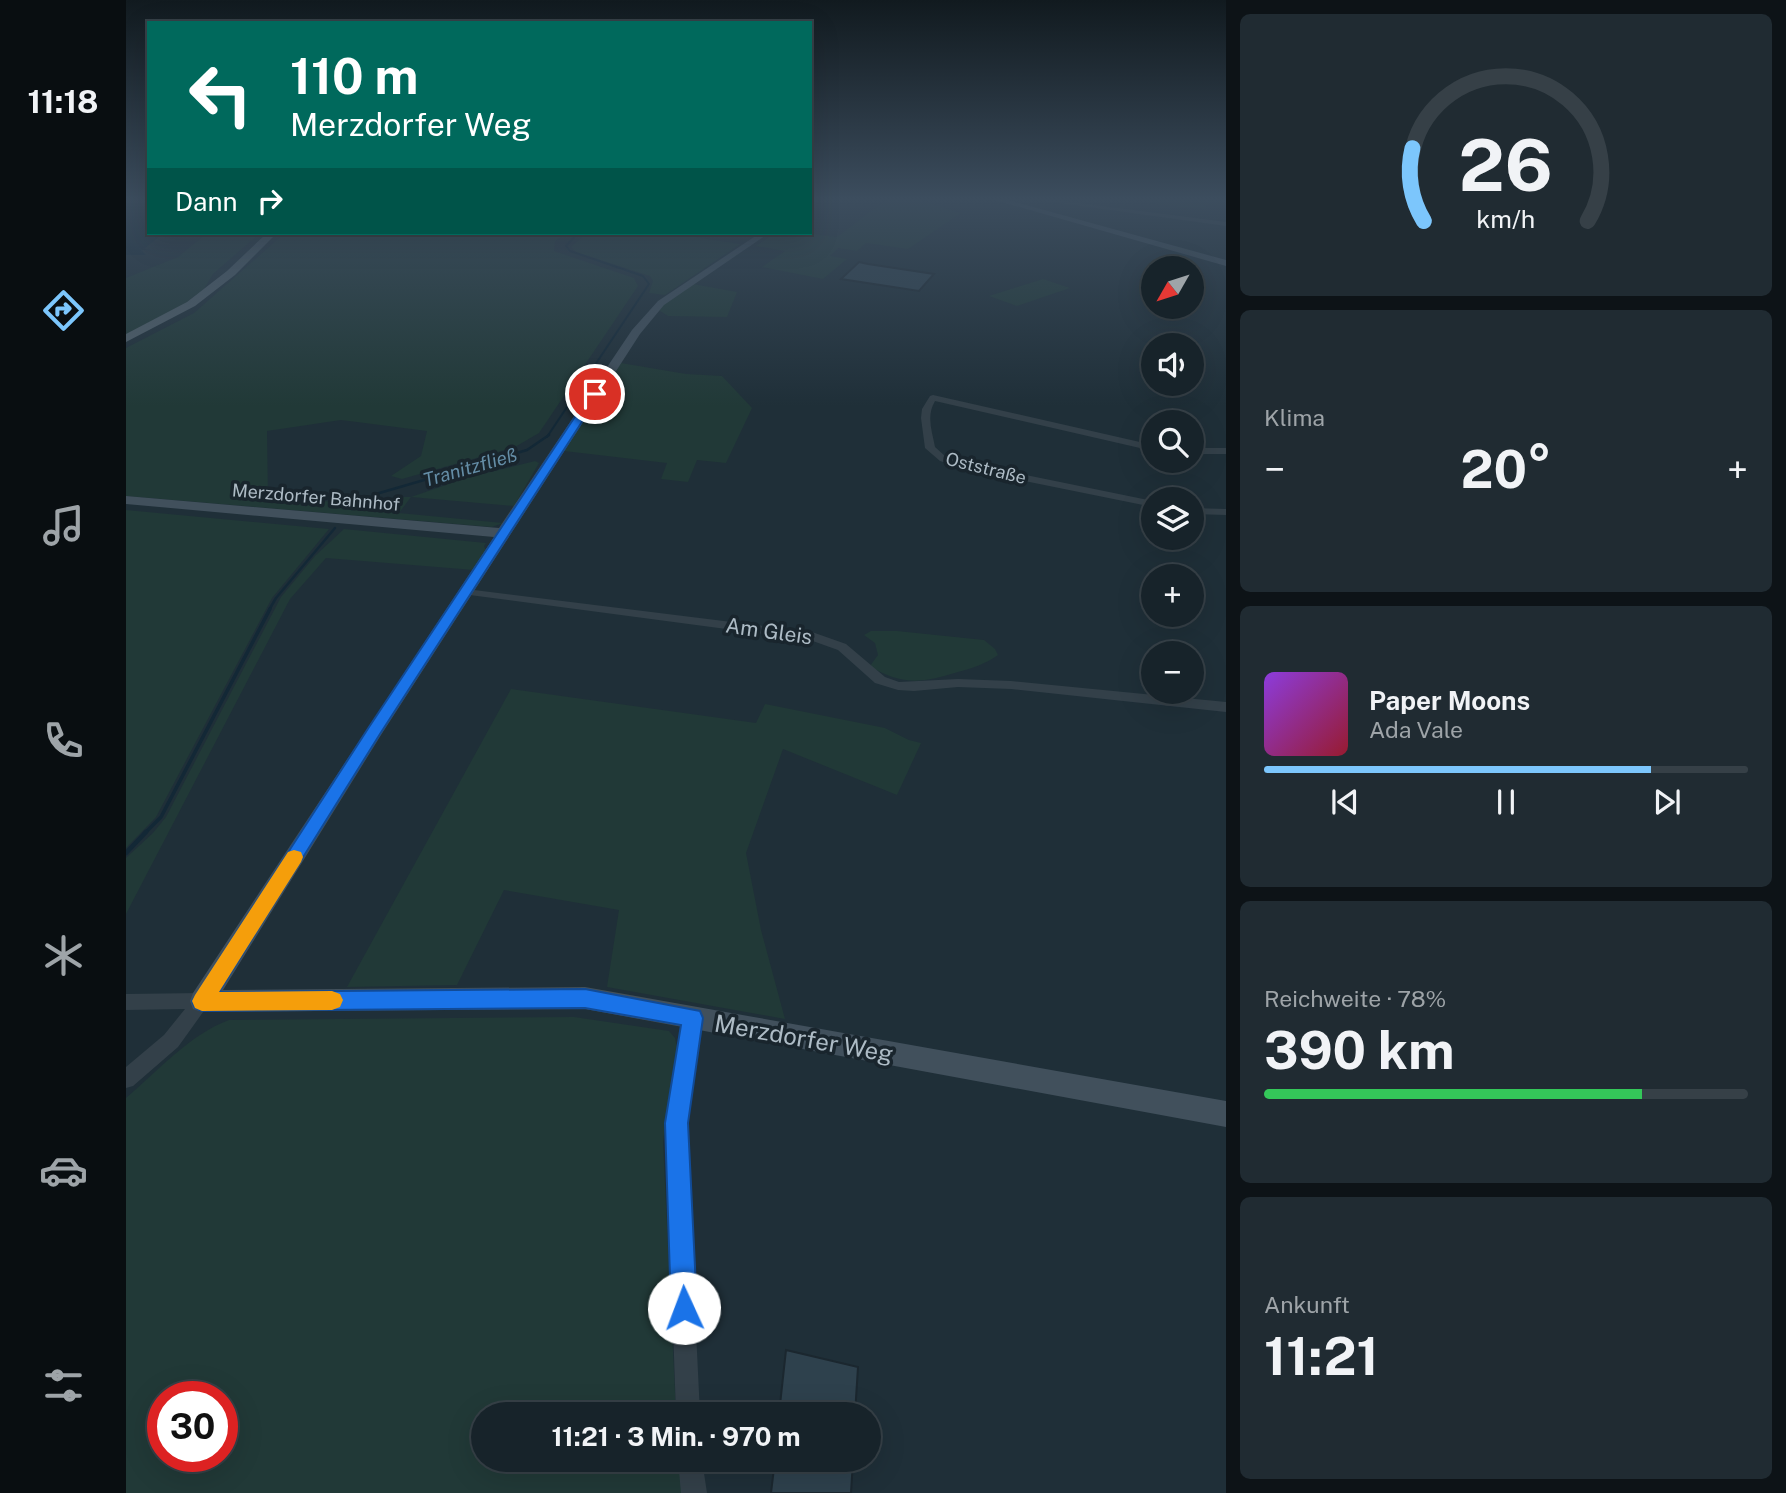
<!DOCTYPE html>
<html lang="de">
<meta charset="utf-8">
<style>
:root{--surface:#17232a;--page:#202b32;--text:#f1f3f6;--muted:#9ea4a8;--line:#364047;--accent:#7cc6fc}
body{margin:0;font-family:"Public Sans",sans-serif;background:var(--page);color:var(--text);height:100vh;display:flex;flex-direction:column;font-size:26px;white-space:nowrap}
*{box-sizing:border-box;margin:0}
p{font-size:23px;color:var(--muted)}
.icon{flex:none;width:38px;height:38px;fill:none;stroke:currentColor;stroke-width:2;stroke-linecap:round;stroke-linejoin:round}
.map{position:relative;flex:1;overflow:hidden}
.panel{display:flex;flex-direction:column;gap:14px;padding:14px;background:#0d1317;width:560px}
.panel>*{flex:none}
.top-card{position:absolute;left:21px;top:21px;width:665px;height:214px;border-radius:0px;box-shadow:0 7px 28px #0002,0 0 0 2px var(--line);background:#00695c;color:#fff;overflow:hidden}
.needle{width:46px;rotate:231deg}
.tools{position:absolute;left:1015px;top:256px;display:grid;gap:14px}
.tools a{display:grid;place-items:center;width:63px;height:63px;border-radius:50%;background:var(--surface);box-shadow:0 7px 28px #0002,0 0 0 2px var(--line);font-size:35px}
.speed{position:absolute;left:21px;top:1381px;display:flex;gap:14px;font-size:35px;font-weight:700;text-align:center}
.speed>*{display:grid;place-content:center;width:91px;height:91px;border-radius:50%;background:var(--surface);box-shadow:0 7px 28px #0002,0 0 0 2px var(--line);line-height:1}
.speed .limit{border:10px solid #d22;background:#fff;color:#111}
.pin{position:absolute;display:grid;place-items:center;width:60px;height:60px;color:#fff;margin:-30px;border:4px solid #fff;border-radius:50%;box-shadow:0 2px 7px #0007}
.me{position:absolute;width:77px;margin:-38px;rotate:358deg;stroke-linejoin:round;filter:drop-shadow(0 0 5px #0008)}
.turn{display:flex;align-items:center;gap:24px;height:147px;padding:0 28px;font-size:32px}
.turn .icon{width:91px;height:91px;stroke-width:2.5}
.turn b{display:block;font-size:49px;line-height:60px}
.then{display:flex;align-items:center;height:66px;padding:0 28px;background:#0003;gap:14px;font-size:26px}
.big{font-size:52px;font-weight:700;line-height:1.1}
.panel .card{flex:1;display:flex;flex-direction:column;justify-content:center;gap:10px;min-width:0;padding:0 24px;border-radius:10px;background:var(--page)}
.panel .dial{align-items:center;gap:0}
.dial svg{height:182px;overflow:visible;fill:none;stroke:var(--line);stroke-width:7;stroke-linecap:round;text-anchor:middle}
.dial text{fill:var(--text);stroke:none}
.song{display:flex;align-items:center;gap:21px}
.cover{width:84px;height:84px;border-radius:10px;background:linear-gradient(135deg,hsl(270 70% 55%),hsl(350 70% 35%))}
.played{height:7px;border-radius:4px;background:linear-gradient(90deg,var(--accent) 80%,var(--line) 80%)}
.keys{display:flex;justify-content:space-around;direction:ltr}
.heat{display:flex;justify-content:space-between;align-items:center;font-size:38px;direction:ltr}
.charge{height:10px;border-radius:5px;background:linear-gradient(90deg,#34c759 78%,var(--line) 0)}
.trip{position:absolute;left:345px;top:1402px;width:410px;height:70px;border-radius:35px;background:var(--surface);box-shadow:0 7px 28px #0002,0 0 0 2px var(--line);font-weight:700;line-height:70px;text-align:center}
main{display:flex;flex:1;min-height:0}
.dock{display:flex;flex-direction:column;width:126px;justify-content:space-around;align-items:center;background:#090e11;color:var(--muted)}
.dock .icon{width:49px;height:49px}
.dock .on{color:var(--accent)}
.dock b{font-size:32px;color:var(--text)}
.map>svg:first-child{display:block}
</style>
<main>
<nav class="dock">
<b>11:18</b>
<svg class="icon on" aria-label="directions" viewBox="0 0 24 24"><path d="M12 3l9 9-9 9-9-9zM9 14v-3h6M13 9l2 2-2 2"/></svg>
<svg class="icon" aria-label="music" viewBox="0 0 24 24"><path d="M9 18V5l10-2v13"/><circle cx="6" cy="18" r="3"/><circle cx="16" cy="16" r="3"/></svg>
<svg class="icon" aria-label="phone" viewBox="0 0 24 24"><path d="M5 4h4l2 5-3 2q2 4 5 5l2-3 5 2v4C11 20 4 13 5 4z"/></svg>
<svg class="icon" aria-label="climate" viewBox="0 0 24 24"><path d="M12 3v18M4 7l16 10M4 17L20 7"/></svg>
<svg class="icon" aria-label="car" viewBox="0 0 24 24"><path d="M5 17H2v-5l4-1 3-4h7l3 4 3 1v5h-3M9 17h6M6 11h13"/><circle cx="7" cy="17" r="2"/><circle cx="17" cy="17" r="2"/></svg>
<svg class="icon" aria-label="filters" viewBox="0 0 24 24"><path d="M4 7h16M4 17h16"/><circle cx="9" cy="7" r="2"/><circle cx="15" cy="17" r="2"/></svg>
</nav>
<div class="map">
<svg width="1100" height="1493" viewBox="0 0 1100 1493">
<rect width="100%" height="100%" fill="#1f2f38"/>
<g fill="#213937" fill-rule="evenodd">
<polygon points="764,197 783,197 835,213 782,249 740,243 731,251 712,248 704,256 721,259 697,279 636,267 659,251 630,246 649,233 678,233 711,237"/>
<polygon points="1012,197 1100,197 1100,205 1081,204 1079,209 1056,208 1012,200"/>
<polygon points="81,233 134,233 87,274 78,289 57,305 0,336 0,278 52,257"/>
<polygon points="159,233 440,233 429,241 428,251 508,278 512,286 413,433 389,447 276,479 265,476 295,456 301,431 215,420 141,431 142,498 213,502 221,509 230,510 239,505 274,497 285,497 340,478 409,461 413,463 388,506 285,497 273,513 377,523 366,527 0,496 0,348 68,313"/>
<polygon points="461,233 542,233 614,244 539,295 523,293 527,281 524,276 450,252 445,247"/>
<polygon points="917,279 944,288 891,306 863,296"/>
<polygon points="567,284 611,292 601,317 542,316 531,309"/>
<polygon points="495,363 560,374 596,376 626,408 600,463 571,460 562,482 535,479 541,463 438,451"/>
<polygon points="0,510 203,529 146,598 30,817 0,848"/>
<polygon points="218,529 360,543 358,546 360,551 348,570 200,558 164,599 0,914 0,858 27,833 40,817 155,597 189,556"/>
<path d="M745,631H771L858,640L869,649L872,655C859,664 847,668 832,672C797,683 776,686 744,666L752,655L749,643L738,635Z"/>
<polygon points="385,689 630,723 639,704 759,728 783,740 795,743 771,795 657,749 620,853 635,930 659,1019 481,987 493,910 378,890 331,985 221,987"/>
<path d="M448,1017L543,1031L549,1038L551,1047L537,1142L550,1414H357V1460H552L557,1493H0V1098C31,1072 64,1034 103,1020ZM37,1396H96V1456H37Z"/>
</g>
<polygon fill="#132836" points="0,197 23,197 23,233 37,233 18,249 24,250 15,250 20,255 0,255"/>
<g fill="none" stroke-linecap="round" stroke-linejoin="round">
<polyline stroke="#132836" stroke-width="2" points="421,437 523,284 517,276 444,251 440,246 452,233"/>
<g stroke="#132836" stroke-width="2.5">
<polyline points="226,509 250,494 401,450 423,435"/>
<polyline points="143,610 150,598 209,528"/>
</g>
<polyline stroke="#132836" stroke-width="3.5" points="18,834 35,817 144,609"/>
<polyline stroke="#132836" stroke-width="4.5" points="0,853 20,832"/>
</g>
<g fill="#2e414d" stroke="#1b272f" stroke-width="2">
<polygon points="733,262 742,264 808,274 793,291 715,279"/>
<polygon points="660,1350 732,1367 729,1414 653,1414"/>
<polygon points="649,1460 727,1460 725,1493 645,1493"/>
</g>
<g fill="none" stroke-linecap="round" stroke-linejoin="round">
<g fill="#334049" fill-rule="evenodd">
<polygon points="890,197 906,197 1100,222 1100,226"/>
<path d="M807,395L1027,445V451L809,401C800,416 806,431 809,447L820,457L846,464L1027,501V507L844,470L814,461L799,448L795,418L796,409L804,396Z"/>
<rect x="1066" y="448" width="34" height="6"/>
<polygon points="1066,508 1100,509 1100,515 1066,514"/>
<polygon points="340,589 686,632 720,644 759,677 773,682 832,679 885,681 1100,702 1100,712 885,689 832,687 788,691 772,690 749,683 712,650 684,640 336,594 334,592"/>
<polygon points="76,993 82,995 85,1001 52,1047 7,1086 0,1088 0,1067 38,1035 59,1009 0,1010 0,994"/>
<polygon points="567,1010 573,1012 576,1018 560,1123 574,1414 550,1414 540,1123 558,1018 561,1012"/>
<polygon points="552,1460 576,1460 581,1493 555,1493"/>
</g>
<g fill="#41505c" fill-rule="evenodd">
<polygon points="688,197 697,197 684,205 684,199"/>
<polygon points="858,197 871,197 1100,260 1100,266"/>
<polygon points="634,233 643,233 538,305 514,334 255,735 97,990 459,987 1100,1101 1100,1127 459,1009 76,1012 67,1009 64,1001 67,993 368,537 0,504 0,496 373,528 506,330 532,301"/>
</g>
<polygon fill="#516069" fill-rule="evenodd" points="141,233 151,233 109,275 69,306 0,342 0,334 61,302 101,271"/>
</g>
<linearGradient id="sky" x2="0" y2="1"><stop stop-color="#111a1f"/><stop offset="0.49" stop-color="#3c4d5e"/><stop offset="1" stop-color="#3c4d5e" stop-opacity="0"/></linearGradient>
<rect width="1100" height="406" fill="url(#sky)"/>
<polygon fill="#1a73e8" stroke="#114b97" stroke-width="2" points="469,391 474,394 254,734 93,992 459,989 574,1011 577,1018 562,1123 571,1308 567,1317 558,1321 549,1317 545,1308 539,1123 555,1025 459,1008 76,1011 69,1008 66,1001 243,727 464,394"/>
<polygon fill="#f59e0b" points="168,850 175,852 177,857 175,862 93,992 206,991 214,994 217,1000 214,1007 206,1010 76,1011 69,1008 66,1001 69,995 162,852"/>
<g text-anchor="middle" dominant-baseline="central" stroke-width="7" stroke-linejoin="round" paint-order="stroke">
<g font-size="18" fill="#adbbc5" stroke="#19252d">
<text transform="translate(860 468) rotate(14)">Oststraße</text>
<text transform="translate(190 497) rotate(5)">Merzdorfer Bahnhof</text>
</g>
<g font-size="19" font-style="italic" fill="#648da6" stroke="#19252d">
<text transform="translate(344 467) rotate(-16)">Tranitzfließ</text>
</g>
<g font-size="21" fill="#adbbc5" stroke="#19252d">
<text transform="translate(643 631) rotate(8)">Am Gleis</text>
</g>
<g font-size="24" fill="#adbbc5" stroke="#19252d">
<text transform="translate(678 1038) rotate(10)">Merzdorfer Weg</text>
</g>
</g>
</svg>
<div class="tools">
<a><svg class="needle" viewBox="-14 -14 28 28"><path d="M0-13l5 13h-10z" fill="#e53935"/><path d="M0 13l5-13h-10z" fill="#9ea4a8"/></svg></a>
<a><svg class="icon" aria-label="sound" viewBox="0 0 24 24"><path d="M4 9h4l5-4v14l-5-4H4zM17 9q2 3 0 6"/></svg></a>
<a><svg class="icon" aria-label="search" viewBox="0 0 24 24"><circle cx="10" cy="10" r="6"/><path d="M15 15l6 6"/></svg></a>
<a><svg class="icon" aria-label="layers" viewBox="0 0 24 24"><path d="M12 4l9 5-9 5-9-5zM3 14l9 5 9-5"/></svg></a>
<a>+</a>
<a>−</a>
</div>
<div class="speed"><div class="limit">30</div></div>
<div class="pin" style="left:469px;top:394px;background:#d93025"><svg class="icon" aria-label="arrive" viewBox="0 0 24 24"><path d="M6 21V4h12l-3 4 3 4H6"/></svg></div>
<svg class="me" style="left:558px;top:1308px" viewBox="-20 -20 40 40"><circle r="19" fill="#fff"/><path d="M0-13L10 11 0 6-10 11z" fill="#1a73e8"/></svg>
<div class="trip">11:21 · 3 Min. · 970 m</div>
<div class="top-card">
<div class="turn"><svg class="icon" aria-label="left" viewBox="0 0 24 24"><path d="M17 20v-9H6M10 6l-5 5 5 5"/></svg><div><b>110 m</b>Merzdorfer Weg</div></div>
<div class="then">Dann<svg class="icon" aria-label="right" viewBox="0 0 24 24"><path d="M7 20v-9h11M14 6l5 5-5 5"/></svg></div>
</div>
</div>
<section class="panel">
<div class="card dial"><svg viewBox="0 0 100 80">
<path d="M14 69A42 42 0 1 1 86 69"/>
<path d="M14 69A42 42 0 0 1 9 37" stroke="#7cc6fc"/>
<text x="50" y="56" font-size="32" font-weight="700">26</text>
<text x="50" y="72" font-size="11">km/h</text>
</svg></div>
<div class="card"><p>Klima</p>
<div class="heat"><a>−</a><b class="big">20°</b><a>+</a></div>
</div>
<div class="card">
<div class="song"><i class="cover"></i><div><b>Paper Moons</b><p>Ada Vale</p></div></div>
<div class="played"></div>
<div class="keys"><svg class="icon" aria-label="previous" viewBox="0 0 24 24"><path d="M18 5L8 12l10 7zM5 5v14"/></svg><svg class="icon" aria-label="pause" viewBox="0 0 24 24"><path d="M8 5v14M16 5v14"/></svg><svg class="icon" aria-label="next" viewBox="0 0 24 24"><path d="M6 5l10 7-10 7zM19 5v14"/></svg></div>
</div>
<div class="card"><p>Reichweite · 78%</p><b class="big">390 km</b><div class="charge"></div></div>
<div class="card"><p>Ankunft</p><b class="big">11:21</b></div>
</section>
</main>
